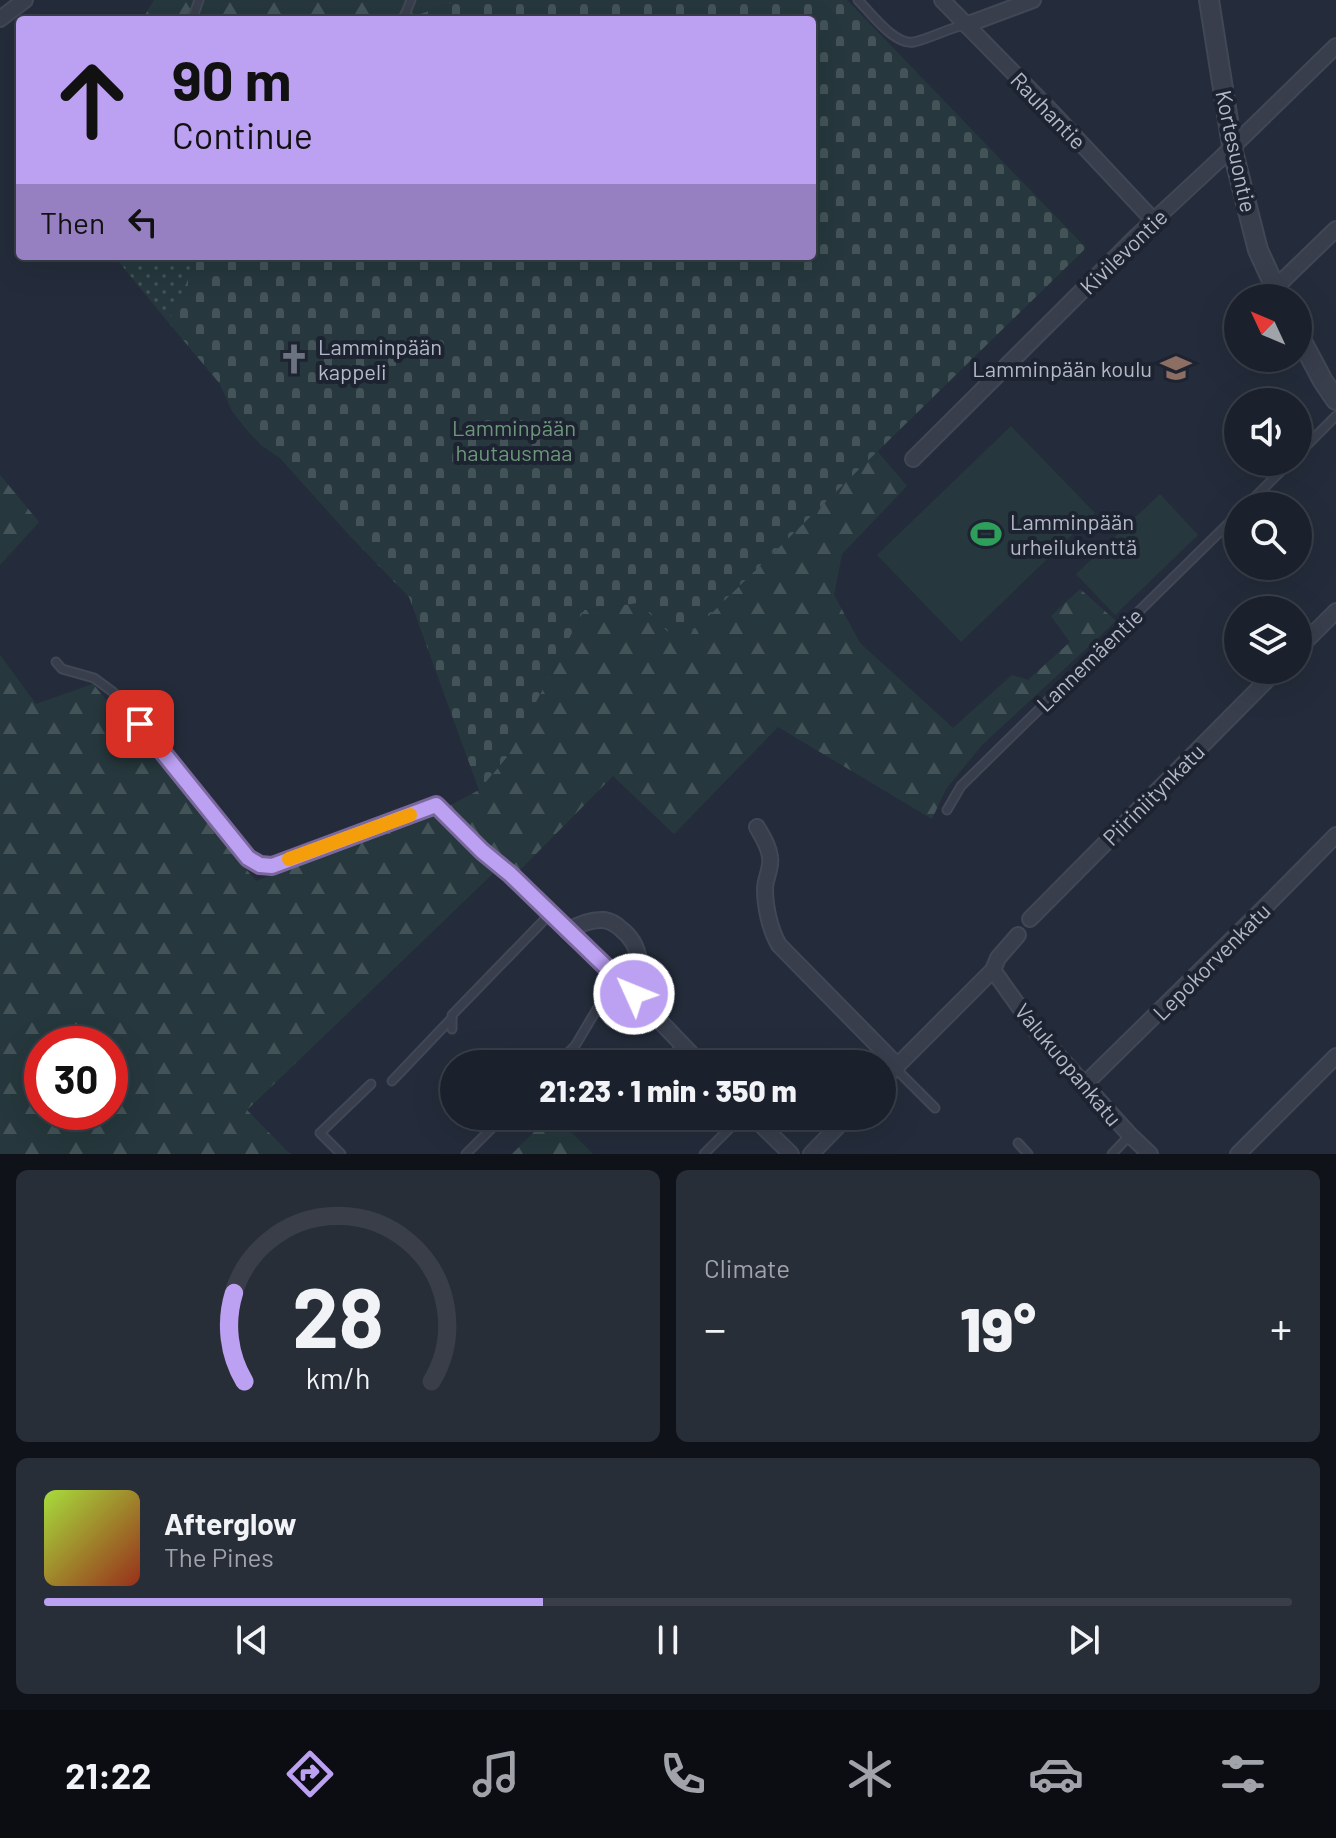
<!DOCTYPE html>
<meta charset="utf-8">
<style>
:root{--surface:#1b212c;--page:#282e38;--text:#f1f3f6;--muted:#a0a3a9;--line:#393e48;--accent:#bca0f2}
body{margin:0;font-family:Barlow,sans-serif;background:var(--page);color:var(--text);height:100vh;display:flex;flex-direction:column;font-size:30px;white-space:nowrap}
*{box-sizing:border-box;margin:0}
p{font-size:26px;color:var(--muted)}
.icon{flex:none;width:44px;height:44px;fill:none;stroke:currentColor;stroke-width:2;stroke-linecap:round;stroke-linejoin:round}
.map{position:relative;height:1154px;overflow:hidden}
.side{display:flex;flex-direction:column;gap:16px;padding:16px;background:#0f1218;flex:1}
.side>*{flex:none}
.hud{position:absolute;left:16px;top:16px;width:800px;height:244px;border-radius:8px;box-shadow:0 8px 32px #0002,0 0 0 2px var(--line);background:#bca0f2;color:#111;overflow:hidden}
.needle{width:52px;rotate:314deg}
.buttons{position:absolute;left:1224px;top:284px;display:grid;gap:16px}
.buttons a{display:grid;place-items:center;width:88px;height:88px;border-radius:50%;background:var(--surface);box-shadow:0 8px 32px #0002,0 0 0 2px var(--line);font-size:40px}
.speed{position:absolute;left:24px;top:1026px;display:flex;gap:16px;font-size:40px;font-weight:700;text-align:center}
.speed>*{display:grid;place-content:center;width:104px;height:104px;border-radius:50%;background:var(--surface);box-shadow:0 8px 32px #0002,0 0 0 2px var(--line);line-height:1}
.speed .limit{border:12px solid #d22;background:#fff;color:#111}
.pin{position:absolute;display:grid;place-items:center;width:68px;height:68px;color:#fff;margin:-34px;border-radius:16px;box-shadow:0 4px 12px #0006}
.me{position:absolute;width:88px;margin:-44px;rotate:314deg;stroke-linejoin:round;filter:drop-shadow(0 0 6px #0008)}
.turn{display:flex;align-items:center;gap:28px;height:168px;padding:0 24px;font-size:36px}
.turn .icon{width:104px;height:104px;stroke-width:2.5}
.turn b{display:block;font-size:56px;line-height:68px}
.then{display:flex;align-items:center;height:76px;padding:0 24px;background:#0003;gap:16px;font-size:30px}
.big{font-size:60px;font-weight:800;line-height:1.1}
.side .tile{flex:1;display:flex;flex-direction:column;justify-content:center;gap:12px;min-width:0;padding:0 28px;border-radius:12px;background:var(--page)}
.side .dial{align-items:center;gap:0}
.dial svg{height:208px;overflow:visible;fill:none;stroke:var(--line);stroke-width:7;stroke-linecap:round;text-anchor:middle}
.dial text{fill:var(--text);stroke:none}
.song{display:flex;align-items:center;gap:24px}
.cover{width:96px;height:96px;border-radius:12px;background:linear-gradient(135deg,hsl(80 70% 55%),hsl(10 70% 35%))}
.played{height:8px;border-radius:4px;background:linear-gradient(90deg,var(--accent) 40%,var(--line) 40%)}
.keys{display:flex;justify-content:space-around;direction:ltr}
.heat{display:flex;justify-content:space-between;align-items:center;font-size:44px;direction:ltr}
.side .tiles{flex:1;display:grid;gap:16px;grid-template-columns:1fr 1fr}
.tile:last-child{grid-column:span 2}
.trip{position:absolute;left:440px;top:1050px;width:456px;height:80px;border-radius:40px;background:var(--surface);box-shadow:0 8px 32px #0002,0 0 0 2px var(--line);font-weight:800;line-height:80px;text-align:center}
.tab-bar{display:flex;height:128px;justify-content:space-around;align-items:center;background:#0b0d12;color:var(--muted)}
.tab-bar .icon{width:56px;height:56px}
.tab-bar .active{color:var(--accent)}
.tab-bar b{font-size:36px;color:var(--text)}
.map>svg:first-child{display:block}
</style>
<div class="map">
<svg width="1336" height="1154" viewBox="0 0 1336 1154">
<defs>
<pattern id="grass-dots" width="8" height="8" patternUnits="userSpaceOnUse" patternTransform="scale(2)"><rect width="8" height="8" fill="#26383d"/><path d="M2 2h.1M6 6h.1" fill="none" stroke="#435358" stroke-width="1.8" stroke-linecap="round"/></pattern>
<pattern id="forest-firs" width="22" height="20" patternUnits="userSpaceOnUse" patternTransform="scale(2)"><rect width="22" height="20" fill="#26383d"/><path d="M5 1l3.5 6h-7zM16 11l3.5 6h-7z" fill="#435358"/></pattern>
<pattern id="cemetery-stones" width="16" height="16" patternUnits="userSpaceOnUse" patternTransform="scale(2)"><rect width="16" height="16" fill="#26383d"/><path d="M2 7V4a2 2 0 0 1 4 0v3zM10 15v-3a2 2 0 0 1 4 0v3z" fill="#435358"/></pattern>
</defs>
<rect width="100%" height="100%" fill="#242c3b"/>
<polygon fill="url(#grass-dots)" points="114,256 199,256 168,322"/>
<g fill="url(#forest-firs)" fill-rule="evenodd">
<polygon points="154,0 459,0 404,20 142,20"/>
<path d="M877,451L907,486L842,554L834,595L860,643L953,728L1012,675L1028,680L1070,642L1051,616L1080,589L1116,621L982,745L946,789L932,819L778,727L674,834L613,776L519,871L507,860L247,1110L290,1154H0V655L36,704L93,684L256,881L429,817L479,790L508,756L584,610L639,603L680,644ZM42,1044H110V1112H42Z"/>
<polygon points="0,475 39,522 0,565"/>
<polygon points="550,1116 555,1116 593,1154 512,1154"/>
</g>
<polygon fill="url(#cemetery-stones)" points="459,0 847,0 1086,248 680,644 639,603 584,610 508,756 479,790 409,597 350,536 280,458 261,445 246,429 232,411 220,384 168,322 199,256 812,256 812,20 404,20"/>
<g fill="#26383d">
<polygon points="1011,426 1095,513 961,642 877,555"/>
<polygon points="1160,494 1198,535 1115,615 1076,574"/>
</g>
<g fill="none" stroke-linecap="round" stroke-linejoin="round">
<g stroke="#414755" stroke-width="11">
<g id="service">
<path d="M858,0C871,13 895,46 914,42C931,38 947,29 964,25"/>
<polyline points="192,20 199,0"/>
<polyline points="403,20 411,0"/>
<polyline points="1298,454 1336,416"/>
<polyline points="1246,506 1290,462"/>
<polyline points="56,662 62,669 94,678 113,692 248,858 260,865 272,866 436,805 482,851 509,874"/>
<polyline points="947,810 961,786 1238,514"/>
<polyline points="452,1029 452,1015 550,914"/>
<polyline points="557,1064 575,1046 597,1009 626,986"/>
<polyline points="664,1064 682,1045"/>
<polyline points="898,1067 901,1074 935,1108"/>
<polyline points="392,1081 452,1018"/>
<polyline points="1018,1143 1028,1154"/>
<polyline points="341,1154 320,1133 371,1084"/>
<polyline points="466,1154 504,1116"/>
<polyline points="704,1154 742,1116"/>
<polyline points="1112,1154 1130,1135"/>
</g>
</g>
<g stroke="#414755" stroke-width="18">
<g id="minor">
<polyline points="942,0 1048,108 1154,221"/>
<polyline points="0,19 25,0"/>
<polyline points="966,25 1033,0"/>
<polyline points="1275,288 1336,229"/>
<polyline points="913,459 1137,236 1220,159 1336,46"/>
<polyline points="1298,649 1336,611"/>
<path d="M757,827C762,836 769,846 770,857C772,868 765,878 765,889C765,907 770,930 779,945L897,1065"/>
<polyline points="510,874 634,994 701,1064"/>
<polyline points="1030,919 1277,670"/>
<path d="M567,931C579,924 591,919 604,920C610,921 617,925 621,929C642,945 643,971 634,994"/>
<polyline points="993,970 1037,1032 1130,1135 1150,1154"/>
<polyline points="882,1081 993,970 998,958 1018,935"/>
<polyline points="1084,1085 1260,912 1336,835"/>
<polyline points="752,1116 791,1154"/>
<polyline points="811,1154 848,1116"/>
<polyline points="1238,1154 1336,1056"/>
</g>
</g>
<g stroke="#414755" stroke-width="22">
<g id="tertiary">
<polyline points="1209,0 1233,152 1258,250 1280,298"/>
<polyline points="1298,334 1323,381 1336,400"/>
</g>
</g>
<use href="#service" stroke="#383e4c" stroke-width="7"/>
<use href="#minor" stroke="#383e4c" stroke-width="14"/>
<use href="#tertiary" stroke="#383e4c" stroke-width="18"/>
</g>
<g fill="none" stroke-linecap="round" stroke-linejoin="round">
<g stroke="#7a689d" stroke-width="20">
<polyline id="route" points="140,724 248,858 260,865 272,866 436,805 482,851 510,874 634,994"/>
</g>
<use href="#route" stroke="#bca0f2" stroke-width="14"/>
<polyline stroke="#f59e0b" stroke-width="14" points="289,859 410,815"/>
</g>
<defs>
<g id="church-bare" transform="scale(2.4)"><path d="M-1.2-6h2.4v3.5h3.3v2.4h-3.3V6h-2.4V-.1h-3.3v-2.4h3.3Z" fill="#6b7280" stroke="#1d2331" stroke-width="2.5" paint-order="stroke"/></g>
<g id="school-bare" transform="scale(2.4)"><path d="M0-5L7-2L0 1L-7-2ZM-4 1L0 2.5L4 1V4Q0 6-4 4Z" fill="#8d6e63" stroke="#1d2331" stroke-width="2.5" paint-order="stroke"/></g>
<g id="stadium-bare" transform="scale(2.4)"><path d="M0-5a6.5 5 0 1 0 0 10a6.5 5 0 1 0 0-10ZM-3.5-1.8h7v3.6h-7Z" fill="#2e9e5b" stroke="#1d2331" stroke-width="2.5" paint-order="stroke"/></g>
</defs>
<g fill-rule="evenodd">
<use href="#church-bare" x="294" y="359"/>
<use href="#school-bare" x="1176" y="368"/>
<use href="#stadium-bare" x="986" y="534"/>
</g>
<g text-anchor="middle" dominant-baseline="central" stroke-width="8" stroke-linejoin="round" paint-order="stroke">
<g font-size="22" fill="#b4b9c7" stroke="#1d2331">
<text transform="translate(1049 110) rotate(46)">Rauhantie</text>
<text transform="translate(1237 151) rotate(78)">Kortesuontie</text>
<text transform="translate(1123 251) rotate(-44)">Kivilevontie</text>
<text transform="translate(1089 659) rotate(-44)">Lannemäentie</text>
<text transform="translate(1153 794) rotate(-45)">Piiriniitynkatu</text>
<text transform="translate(1211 961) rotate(-45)">Lepokorvenkatu</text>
<text transform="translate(1069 1064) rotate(50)">Valukuopankatu</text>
</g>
<g font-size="22" fill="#b4b9c7" stroke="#1d2331" text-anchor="start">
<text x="318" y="346">Lamminpään<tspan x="318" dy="25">kappeli</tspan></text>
<text x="1152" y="368" text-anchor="end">Lamminpään koulu</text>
<text x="1010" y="521">Lamminpään<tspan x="1010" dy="25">urheilukenttä</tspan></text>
</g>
<g font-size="22" fill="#6c977a" stroke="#1d2331">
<text x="514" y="427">Lamminpään<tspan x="514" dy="25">hautausmaa</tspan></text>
</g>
</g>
</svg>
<div class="buttons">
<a><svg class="needle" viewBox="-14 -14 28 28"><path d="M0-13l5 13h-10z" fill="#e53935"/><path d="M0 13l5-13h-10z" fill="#a0a3a9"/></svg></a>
<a><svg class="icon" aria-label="sound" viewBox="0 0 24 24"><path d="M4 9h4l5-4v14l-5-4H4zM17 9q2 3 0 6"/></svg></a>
<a><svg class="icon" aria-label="search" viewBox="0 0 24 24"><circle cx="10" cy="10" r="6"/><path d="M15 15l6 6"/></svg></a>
<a><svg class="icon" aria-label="layers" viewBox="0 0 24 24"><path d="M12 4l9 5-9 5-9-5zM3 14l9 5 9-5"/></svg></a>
</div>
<div class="speed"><div class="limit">30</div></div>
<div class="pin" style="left:140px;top:724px;background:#d93025"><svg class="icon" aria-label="arrive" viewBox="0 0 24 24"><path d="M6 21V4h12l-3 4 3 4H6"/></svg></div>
<svg class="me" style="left:634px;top:994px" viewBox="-20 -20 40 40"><circle r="17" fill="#bca0f2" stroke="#fff" stroke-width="3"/><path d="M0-11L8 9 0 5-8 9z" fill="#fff"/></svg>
<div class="trip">21:23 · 1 min · 350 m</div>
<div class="hud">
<div class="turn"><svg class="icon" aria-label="ahead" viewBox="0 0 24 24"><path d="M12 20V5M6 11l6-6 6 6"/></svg><div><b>90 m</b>Continue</div></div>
<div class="then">Then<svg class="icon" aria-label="left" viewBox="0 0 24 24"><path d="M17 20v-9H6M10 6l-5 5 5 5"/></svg></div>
</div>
</div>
<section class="side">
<div class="tiles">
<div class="tile dial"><svg viewBox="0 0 100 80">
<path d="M14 69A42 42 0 1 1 86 69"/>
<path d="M14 69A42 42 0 0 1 10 35" stroke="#bca0f2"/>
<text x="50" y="56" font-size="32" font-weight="700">28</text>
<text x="50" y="72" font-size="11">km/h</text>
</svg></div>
<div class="tile"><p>Climate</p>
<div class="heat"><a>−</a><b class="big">19°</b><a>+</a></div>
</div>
<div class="tile">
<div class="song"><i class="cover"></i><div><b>Afterglow</b><p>The Pines</p></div></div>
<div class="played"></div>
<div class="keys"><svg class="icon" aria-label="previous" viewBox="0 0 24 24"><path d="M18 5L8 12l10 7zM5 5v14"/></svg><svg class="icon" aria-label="pause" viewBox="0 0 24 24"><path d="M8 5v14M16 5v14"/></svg><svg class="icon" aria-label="next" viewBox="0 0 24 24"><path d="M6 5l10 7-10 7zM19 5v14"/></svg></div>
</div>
</div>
</section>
<nav class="tab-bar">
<b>21:22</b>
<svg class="icon active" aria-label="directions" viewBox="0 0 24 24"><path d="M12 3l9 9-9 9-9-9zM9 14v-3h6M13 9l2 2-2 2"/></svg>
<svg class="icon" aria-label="music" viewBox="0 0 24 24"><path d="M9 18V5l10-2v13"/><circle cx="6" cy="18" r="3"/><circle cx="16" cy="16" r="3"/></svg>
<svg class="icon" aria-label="phone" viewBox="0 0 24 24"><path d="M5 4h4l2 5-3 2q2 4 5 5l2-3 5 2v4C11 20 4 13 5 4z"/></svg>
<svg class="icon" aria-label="climate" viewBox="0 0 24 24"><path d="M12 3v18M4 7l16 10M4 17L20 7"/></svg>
<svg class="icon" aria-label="car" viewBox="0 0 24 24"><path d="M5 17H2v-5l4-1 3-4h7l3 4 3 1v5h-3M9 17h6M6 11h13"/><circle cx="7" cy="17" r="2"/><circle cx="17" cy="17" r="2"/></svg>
<svg class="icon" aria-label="filters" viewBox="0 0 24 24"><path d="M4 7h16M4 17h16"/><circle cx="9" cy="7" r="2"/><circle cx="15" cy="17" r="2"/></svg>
</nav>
